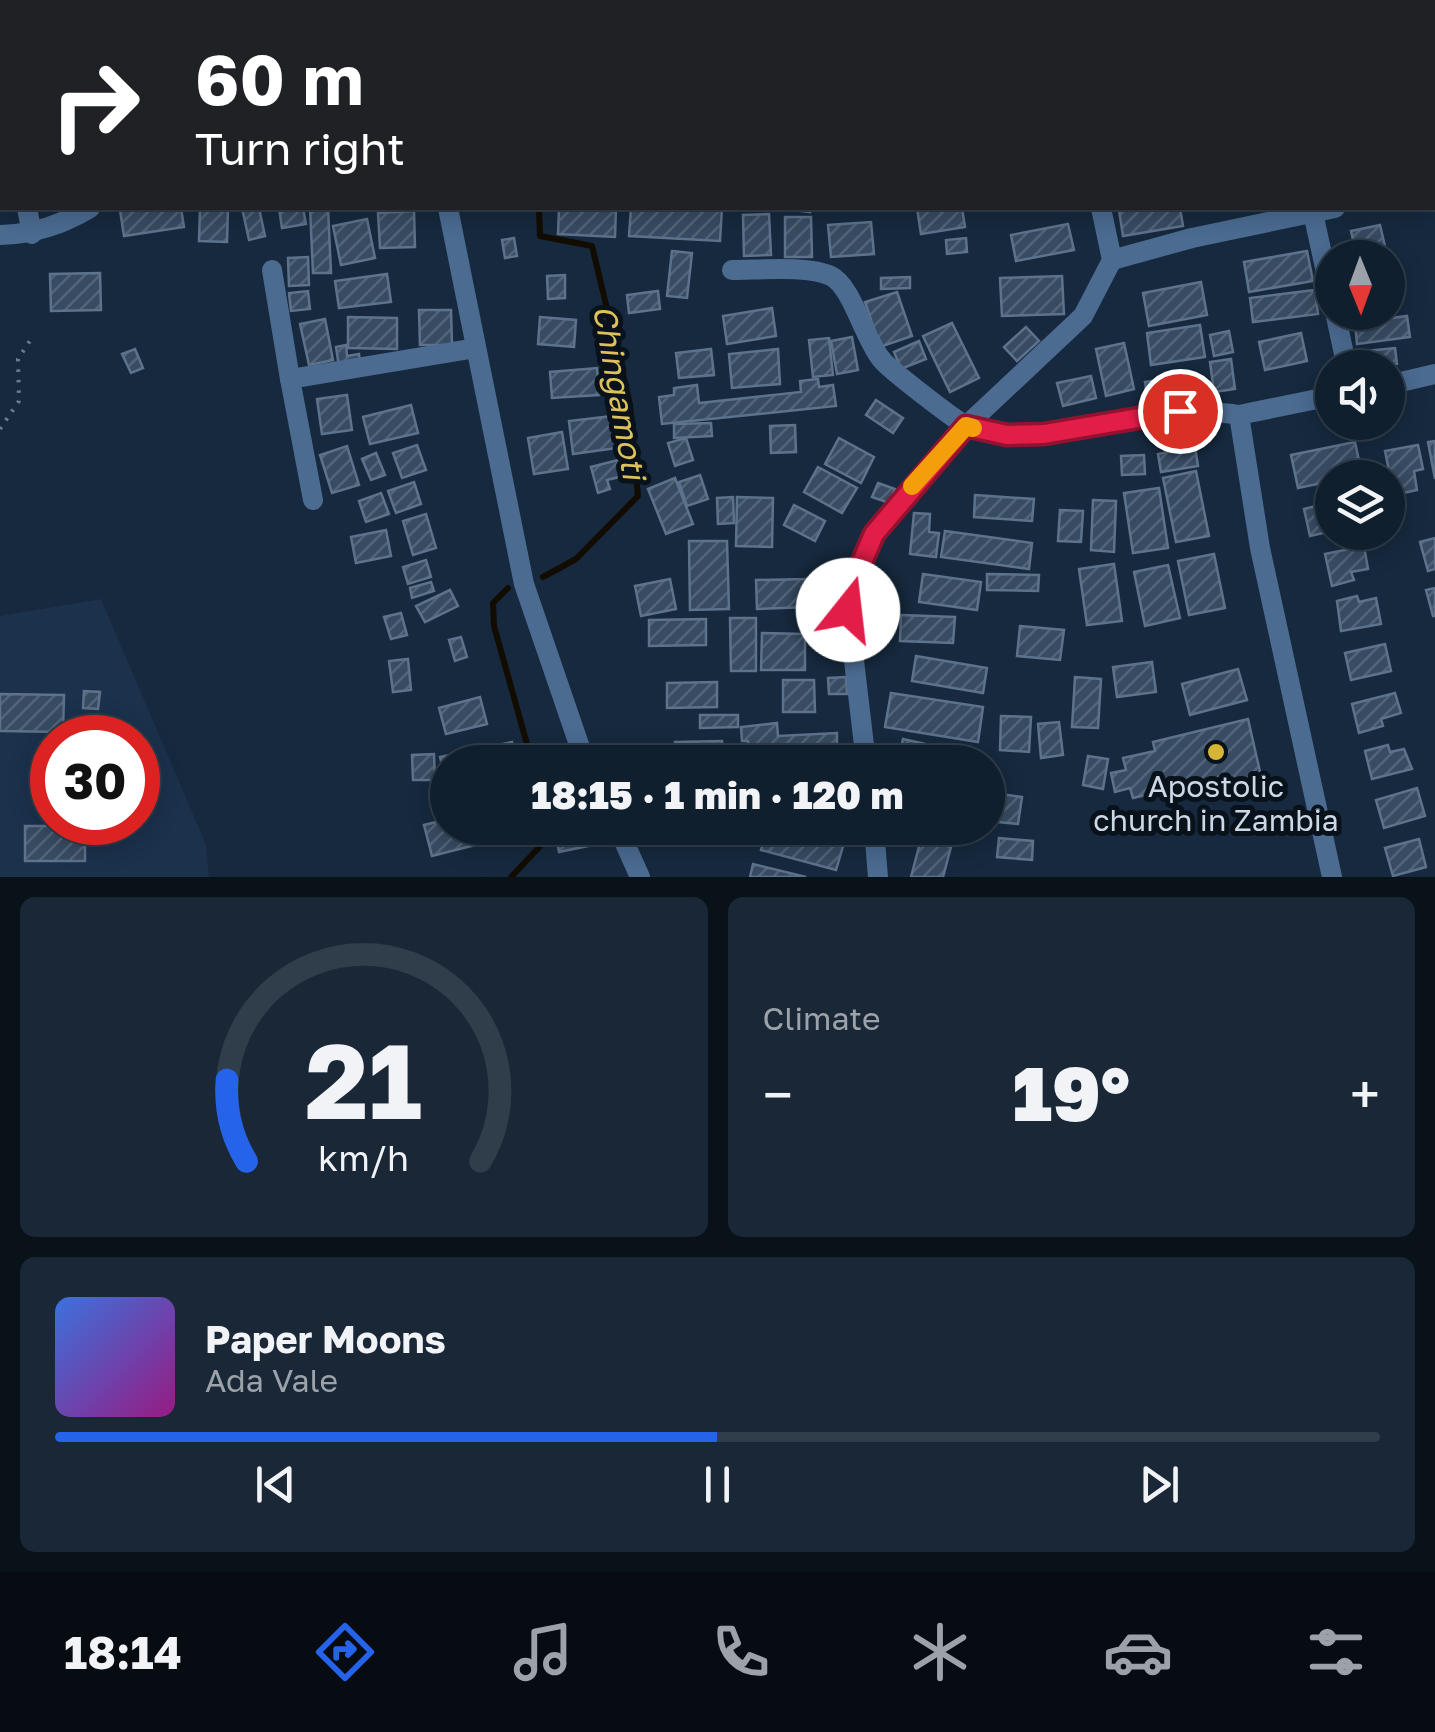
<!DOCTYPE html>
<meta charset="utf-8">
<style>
:root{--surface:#101f2e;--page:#192736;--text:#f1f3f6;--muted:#9ca2aa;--line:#303d4a;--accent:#2563eb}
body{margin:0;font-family:"Golos Text",sans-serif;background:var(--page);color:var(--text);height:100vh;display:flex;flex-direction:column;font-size:38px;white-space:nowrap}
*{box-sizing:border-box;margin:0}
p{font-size:32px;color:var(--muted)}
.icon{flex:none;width:55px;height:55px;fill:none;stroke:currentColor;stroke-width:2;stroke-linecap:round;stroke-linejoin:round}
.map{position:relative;height:877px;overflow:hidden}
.details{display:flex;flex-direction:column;gap:20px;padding:20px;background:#091119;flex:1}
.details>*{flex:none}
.hud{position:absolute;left:0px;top:0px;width:1435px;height:210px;box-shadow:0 5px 25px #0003,0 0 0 2px var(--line);background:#202124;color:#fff;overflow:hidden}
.needle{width:65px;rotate:179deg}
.tools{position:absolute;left:1315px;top:240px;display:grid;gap:20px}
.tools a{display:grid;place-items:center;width:90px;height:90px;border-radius:50%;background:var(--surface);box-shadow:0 5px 25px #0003,0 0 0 2px var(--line);font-size:50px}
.speed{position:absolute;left:30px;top:715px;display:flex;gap:20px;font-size:50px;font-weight:700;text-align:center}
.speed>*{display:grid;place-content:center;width:130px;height:130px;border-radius:50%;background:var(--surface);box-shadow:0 5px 25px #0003,0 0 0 2px var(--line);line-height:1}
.speed .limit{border:15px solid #d22;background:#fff;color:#111}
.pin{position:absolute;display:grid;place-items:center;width:85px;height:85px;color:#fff;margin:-42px;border:5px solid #fff;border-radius:50%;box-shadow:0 2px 10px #0007}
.me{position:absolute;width:110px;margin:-55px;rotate:16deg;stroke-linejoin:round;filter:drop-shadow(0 0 8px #0008)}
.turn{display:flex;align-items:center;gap:35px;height:210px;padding:0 30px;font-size:45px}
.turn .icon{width:130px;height:130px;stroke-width:2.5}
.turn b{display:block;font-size:70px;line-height:85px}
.big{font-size:75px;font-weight:800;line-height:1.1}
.details .card{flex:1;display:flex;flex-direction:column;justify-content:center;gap:15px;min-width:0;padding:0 35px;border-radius:15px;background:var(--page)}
.details .dial{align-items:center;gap:0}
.dial svg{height:260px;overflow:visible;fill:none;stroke:var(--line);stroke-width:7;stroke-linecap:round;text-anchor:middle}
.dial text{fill:var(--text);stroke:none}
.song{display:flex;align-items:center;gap:30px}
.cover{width:120px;height:120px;border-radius:15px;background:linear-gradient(135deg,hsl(220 70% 55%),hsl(310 70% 35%))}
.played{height:10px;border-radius:5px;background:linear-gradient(90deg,var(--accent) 50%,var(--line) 50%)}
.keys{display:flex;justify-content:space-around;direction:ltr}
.heat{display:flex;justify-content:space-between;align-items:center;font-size:55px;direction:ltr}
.details .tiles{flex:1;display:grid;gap:20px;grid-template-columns:1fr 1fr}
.card:last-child{grid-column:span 2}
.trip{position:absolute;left:430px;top:745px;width:575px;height:100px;border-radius:50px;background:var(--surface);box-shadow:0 5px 25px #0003,0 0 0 2px var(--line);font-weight:800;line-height:100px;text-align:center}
.dock{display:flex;height:160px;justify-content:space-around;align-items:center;background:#060c12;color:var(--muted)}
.dock .icon{width:70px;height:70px}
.dock .on{color:var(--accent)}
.dock b{font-size:45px;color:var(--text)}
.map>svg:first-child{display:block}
</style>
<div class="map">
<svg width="1435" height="877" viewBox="0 0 1435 877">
<defs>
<pattern id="building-hatch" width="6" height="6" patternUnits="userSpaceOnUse" patternTransform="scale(2.5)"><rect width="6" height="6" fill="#374b62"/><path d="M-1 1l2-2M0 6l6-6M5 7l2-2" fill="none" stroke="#536478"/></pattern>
</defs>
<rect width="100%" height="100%" fill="#16293e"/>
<path fill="#1b314c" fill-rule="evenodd" d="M101,599L206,845L209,877H0V616ZM52,738H138V822H52Z"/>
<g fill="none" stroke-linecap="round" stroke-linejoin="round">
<g stroke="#120c00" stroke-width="6">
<polyline points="818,0 819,2"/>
<polyline points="539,208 540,236 592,246 630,405 638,496 576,559 543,577"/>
<polyline points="508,588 493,603 494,626 532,762"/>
<polyline points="511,877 547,839 545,828"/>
</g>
</g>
<g fill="url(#building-hatch)" stroke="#5d728b" stroke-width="2.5">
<rect x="203" y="0" width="62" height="2"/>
<polygon points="135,208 181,208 184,227 124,236 120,210"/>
<polygon points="200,208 228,208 227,242 199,241"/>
<polygon points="242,208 259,208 265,236 249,240"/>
<polygon points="279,208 303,208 306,224 282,228"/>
<polygon points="310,208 328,208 331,273 313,273"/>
<polygon points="559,208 616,208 615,237 558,234"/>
<polygon points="631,208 722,208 720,241 629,236"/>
<polygon points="777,208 810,208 810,212"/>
<polygon points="917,208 962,208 965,227 921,234"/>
<polygon points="1135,208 1180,208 1183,226 1123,236 1119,210"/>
<polygon points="414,211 415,247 380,248 378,213"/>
<polygon points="769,214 771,255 744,256 743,215"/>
<polygon points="785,217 811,217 812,257 785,257"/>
<polygon points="367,219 375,258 341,265 333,226"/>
<polygon points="871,222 874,254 831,257 828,225"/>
<polygon points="1068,224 1074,250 1016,261 1011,235"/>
<polygon points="1380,225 1387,255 1357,258 1351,231"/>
<polygon points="514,238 517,256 505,258 502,240"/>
<polygon points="966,238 967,252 947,254 946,240"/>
<polygon points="672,251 692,253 687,298 667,296"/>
<polygon points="1307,251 1313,281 1249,292 1244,262"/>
<polygon points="308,257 309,285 289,286 288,258"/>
<polygon points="100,273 101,310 51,311 50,274"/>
<polygon points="387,274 391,302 339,308 335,281"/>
<polygon points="565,275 565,298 548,299 547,276"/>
<polygon points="1062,276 1064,314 1002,316 1000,278"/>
<polygon points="910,277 910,288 881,289 881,278"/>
<polygon points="1201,282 1207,315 1149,326 1143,293"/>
<polygon points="1315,290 1318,314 1253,322 1250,298"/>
<polygon points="308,291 310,309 291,311 289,293"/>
<polygon points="658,291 660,309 629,313 627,295"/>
<polygon points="897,292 912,336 880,347 865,302"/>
<polygon points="772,308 776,336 727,344 723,316"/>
<polygon points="419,310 451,310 452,345 420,345"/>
<polygon points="1407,316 1410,337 1357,344 1355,323"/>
<polygon points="348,317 397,318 397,349 348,348"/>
<polygon points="540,317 576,320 574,347 538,344"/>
<polygon points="325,319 333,360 309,365 300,324"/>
<polygon points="952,323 979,378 950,392 923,336"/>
<polygon points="1200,325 1205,357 1151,365 1147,333"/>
<polygon points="1026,327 1039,341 1017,361 1004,347"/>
<polygon points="1229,331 1233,352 1214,356 1210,335"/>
<polygon points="1301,333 1307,361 1265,370 1259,342"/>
<polygon points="852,337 858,370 837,374 831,341"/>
<polygon points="829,338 833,375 813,377 809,340"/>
<polygon points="919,341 926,359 901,369 894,352"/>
<polygon points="1124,343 1134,389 1106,396 1096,349"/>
<polygon points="346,345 347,356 359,354 360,364 339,367 336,347"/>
<polygon points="1395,348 1397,364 1366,368 1364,351"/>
<polygon points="135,349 143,368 131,373 122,354"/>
<polygon points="711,349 714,375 679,378 676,353"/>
<polygon points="778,349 780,384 732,388 729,354"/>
<polygon points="1231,359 1235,389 1214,392 1210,362"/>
<polygon points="597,368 599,395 552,398 550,372"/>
<polygon points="1193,374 1198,400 1149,409 1145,382"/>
<polygon points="1091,376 1096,398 1063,406 1057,383"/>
<polygon points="818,379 819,387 833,385 836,406 662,424 659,397 674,395 674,388 697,385 699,403 801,392 800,381"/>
<polygon points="347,395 352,430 322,434 317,399"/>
<polygon points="876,400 903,418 893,433 866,415"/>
<polygon points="411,405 418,433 370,444 363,417"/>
<polygon points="613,416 617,448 573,454 569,421"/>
<polygon points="711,423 712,436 674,438 674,424"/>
<polygon points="795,425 796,452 771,453 770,426"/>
<polygon points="562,432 568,469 534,474 528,438"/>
<polygon points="686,438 693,460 675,466 668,443"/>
<polygon points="839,438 874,457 861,483 825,464"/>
<polygon points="1435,441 1435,479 1428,442"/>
<polygon points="1355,442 1362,475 1332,478 1332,481 1298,488 1291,455"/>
<polygon points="417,445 426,470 402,478 393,453"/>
<polygon points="1418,445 1423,469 1414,471 1417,490 1394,495 1385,451"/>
<polygon points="347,446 359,485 332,493 320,455"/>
<polygon points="1195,447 1198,466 1161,472 1158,454"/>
<polygon points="376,453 385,475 371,480 362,459"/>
<polygon points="1144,455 1145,474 1122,475 1121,456"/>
<polygon points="618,460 623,476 607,480 610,489 598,493 591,467"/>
<polygon points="818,467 857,488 842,513 804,492"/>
<polygon points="1196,471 1209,536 1176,542 1163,478"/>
<polygon points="700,475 708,499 687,506 679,482"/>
<polygon points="675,478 693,524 666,534 648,489"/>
<polygon points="414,482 421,504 396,513 388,491"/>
<polygon points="878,483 895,489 889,503 872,497"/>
<polygon points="1159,488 1168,548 1133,553 1124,493"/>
<polygon points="381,493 389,514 366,522 359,501"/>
<polygon points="975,495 1034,499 1032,521 974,517"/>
<polygon points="733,497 734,523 718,524 717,498"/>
<polygon points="737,497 773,498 772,547 736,546"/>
<polygon points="1093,500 1116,501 1114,552 1091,550"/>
<polygon points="1332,502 1332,531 1310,536 1304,509"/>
<polygon points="794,505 825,521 815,541 784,525"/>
<polygon points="1060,510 1083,511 1081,542 1058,541"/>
<polygon points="914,513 930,514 929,532 939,533 936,557 910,554"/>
<polygon points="426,514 436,548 413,555 403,521"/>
<polygon points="386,530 391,556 356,563 351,537"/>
<polygon points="945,531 1032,543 1029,569 941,557"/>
<polygon points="1435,538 1435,569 1428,571 1420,542"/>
<polygon points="689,541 727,541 729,609 690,610"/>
<polygon points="1364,546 1368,569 1351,572 1354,580 1332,586 1325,554"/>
<polygon points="1214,554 1225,608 1189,615 1178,561"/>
<polygon points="426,560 431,577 408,584 403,567"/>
<polygon points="1114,564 1122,621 1087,625 1079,569"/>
<polygon points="1168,565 1180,618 1145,626 1134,572"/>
<polygon points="923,574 981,582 977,610 919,602"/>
<polygon points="987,574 1039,575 1038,591 987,590"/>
<polygon points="670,579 676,609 641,616 635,586"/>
<polygon points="807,579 808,607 757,609 756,580"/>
<polygon points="431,582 434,591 412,598 410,588"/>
<polygon points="1435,588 1435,616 1433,616 1426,590"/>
<polygon points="450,590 458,606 425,622 416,606"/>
<polygon points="1357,596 1359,602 1376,598 1381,624 1341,631 1337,601"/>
<polygon points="401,613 407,635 391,639 384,617"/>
<polygon points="901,615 955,617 953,643 900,641"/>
<polygon points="730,618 756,618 756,671 731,671"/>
<polygon points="706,619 706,645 649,646 649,620"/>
<polygon points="1020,626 1064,630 1060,660 1017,656"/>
<polygon points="762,633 805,634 805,670 761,670"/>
<polygon points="461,637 467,657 455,661 449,640"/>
<polygon points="1385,644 1391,671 1351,680 1345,653"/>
<polygon points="916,656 987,668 983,693 912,681"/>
<polygon points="408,659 411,690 393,692 389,661"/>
<polygon points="1152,662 1156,692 1117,697 1113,667"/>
<polygon points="1238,669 1247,700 1190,715 1182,684"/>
<polygon points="846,677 847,694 829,694 828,678"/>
<polygon points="1075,677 1101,679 1098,728 1072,727"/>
<polygon points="783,680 814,680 815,712 783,712"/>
<polygon points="717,682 717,707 667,708 667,683"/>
<polygon points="84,691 100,692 98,709 83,708"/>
<polygon points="891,693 983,707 978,742 885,727"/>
<polygon points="1395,693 1401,713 1381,719 1383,726 1359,733 1352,704"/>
<polygon points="0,694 64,695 63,732 0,731"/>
<polygon points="480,697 487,724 446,734 439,708"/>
<polygon points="700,715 738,715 738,727 700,728"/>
<polygon points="1001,716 1031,717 1029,752 1000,750"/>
<polygon points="1248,719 1261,776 1164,799 1163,791 1133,798 1130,788 1115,792 1111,773 1126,770 1123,758 1155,751 1153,742"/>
<polygon points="1059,722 1063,755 1041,758 1038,724"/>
<polygon points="777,723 778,736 837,733 837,762 811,762 811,759 749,762 748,741 742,741 741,727"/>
<polygon points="903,739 943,748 940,762 898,762"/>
<polygon points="722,741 722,762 675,762 675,742"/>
<polygon points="512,742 517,762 448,762 446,780 440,757"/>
<polygon points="1388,745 1390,752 1404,749 1412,769 1372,779 1365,751"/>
<polygon points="434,754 435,780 413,780 412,755"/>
<polygon points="1088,756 1108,759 1103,789 1083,785"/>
<polygon points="1417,788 1425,816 1384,828 1376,800"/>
<polygon points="988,792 1022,797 1018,824 988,821"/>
<polygon points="448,819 448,828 484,828 487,842 432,856 424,825"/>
<rect x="25" y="826" width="60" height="35"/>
<polygon points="600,828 603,843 559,852 556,836"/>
<polygon points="656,828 689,828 690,840 657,842"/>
<polygon points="692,828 740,828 740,841 691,840"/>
<polygon points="767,828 786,828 844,843 836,870 761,850"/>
<polygon points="999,838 1033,841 1032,860 997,857"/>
<polygon points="921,839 951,847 943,877 911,877"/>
<polygon points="1419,839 1426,867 1393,876 1385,848"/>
<polygon points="753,864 806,877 750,877"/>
</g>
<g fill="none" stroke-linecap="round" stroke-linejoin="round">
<polyline stroke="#6d7c8e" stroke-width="4" stroke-dasharray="2.5 8" stroke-linecap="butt" points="0,429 19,401 18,359 33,336"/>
<g stroke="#4b6b91" stroke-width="20">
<polyline points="139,0 139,2"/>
<polyline points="394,0 395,2"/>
<polyline points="1052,0 1053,2"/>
<polyline points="1267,0 1267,2"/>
<polyline points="0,29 2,45"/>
<polyline points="1432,184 1435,183"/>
<polyline points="27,208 32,234"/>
<polyline points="448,208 524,584 585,762"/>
<polyline points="1312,208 1332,300"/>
<path d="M0,235C34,234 61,225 90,208"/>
<polyline points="1112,260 1192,238 1335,208"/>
<polyline points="272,270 290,379"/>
<path d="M732,270C758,270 809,265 831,276C852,286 865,341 882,360C890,370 956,421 967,426C1035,457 1156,400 1239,415"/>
<polyline points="1335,312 1347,368"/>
<polyline points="313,500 290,379 476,348"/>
<polyline points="866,762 848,610 856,576 874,534 915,483 966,426 1083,316 1112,260 1101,208"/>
<polyline points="618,828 640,877"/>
<polyline points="874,828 878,877"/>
</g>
<g stroke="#4b6b91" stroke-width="20">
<polyline points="1388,385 1435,374"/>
<polyline points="1332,877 1260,548 1239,415 1332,396"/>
</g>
</g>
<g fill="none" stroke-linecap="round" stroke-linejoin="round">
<g stroke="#92132f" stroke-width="25">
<polyline id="route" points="848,610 856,576 874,534 966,426 1007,435 1044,434 1180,411"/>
</g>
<use href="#route" stroke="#e11d48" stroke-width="18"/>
<polyline stroke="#f59e0b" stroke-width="18" points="912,486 966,426 973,428"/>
</g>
<circle fill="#d4b535" stroke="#09111b" stroke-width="4" cx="1216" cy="752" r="10"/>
<g text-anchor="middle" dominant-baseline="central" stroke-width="10" stroke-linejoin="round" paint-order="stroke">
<g font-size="30" fill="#ccd8e6" stroke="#09111b">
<text x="1216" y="786">Apostolic<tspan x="1216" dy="34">church in Zambia</tspan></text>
</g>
<g font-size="32" font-style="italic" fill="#ddc25b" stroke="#09111b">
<text transform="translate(620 392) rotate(80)">Chingamoti</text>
</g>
</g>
</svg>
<div class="tools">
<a><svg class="needle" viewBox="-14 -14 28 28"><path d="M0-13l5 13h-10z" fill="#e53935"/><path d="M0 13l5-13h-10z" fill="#9ca2aa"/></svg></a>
<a><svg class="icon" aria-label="sound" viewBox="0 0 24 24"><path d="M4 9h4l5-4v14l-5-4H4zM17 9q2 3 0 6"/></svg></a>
<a><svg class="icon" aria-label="layers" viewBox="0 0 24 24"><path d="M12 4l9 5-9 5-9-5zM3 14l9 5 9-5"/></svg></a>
</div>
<div class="speed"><div class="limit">30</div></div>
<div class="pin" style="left:1180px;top:411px;background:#d93025"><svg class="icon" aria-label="arrive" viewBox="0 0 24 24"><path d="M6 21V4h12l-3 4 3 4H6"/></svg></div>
<svg class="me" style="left:848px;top:610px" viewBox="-20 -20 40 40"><circle r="19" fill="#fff"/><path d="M0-13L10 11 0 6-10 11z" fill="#e11d48"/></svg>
<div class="trip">18:15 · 1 min · 120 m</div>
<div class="hud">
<div class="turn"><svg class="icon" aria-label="right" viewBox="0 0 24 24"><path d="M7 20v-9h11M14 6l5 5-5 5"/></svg><div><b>60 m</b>Turn right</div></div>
</div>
</div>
<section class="details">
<div class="tiles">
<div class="card dial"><svg viewBox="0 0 100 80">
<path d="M14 69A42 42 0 1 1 86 69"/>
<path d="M14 69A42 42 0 0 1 8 44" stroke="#2563eb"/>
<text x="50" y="56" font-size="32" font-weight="700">21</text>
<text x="50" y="72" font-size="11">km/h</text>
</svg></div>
<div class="card"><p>Climate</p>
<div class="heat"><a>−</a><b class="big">19°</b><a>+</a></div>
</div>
<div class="card">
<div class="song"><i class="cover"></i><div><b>Paper Moons</b><p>Ada Vale</p></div></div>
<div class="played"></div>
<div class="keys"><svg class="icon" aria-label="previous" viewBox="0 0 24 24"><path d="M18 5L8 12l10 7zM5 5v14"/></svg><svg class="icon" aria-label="pause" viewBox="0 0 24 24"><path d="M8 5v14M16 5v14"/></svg><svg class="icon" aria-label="next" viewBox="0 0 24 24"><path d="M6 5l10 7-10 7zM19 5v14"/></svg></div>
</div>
</div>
</section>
<nav class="dock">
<b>18:14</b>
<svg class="icon on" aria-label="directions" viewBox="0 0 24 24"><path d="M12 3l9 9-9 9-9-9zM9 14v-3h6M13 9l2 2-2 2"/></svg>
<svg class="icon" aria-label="music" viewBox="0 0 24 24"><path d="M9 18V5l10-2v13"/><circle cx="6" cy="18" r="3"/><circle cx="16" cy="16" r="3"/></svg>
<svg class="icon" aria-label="phone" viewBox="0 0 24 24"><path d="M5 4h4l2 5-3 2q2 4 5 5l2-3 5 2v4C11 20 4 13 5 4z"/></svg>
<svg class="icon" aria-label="climate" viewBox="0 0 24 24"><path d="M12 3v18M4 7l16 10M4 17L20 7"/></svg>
<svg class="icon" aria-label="car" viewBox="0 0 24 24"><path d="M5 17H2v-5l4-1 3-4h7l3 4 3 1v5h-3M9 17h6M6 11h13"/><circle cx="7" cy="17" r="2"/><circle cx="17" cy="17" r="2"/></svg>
<svg class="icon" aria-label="filters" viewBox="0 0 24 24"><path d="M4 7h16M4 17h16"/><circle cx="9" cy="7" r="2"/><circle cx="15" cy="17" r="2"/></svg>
</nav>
